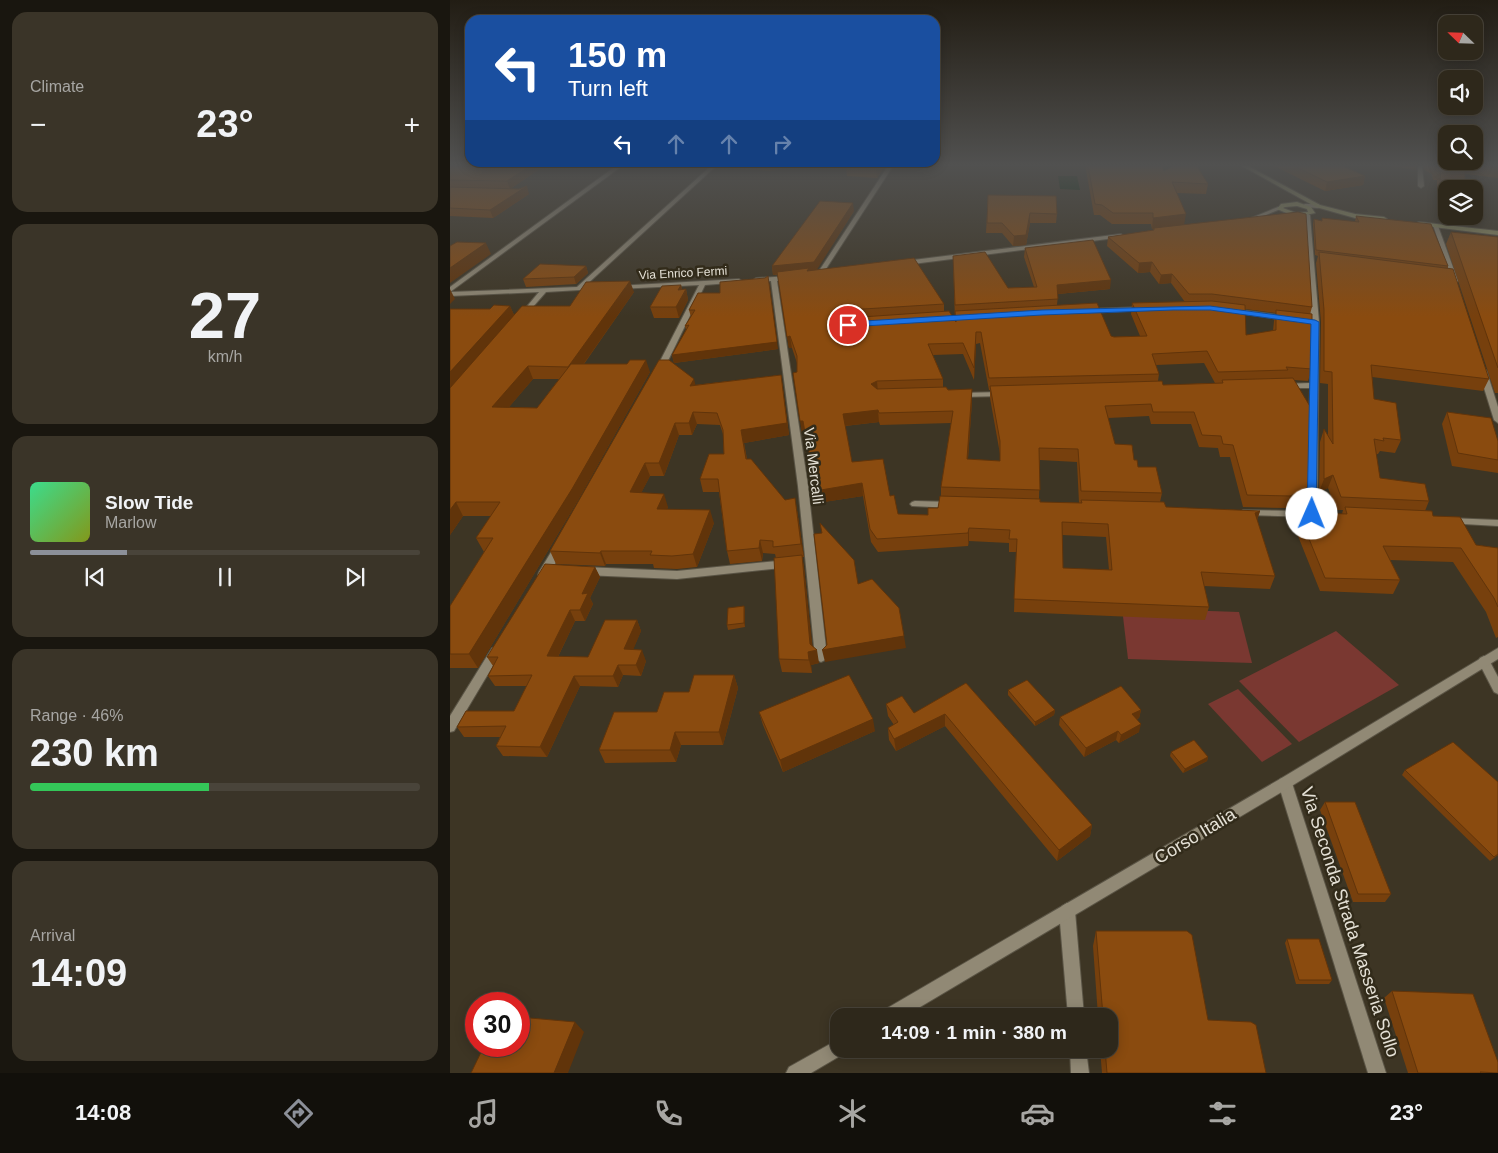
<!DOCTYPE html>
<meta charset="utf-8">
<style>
:root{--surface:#2e281b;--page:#3a3428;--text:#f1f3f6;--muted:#a7a6a3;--line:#49443a;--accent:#8c9099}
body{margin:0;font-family:Arial,sans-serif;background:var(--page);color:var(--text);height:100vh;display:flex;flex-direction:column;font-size:19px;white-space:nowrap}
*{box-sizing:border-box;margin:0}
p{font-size:16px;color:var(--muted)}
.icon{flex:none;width:28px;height:28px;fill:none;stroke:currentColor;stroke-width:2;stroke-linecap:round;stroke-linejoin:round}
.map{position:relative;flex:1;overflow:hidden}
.side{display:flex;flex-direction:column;gap:12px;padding:12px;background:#19160f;width:450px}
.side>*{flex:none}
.guide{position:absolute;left:15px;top:15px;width:475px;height:152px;border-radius:15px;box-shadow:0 2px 12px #0003,0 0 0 1px var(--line);background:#1a4fa0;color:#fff;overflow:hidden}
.needle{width:32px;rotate:293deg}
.buttons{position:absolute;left:988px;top:15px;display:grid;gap:10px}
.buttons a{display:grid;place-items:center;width:45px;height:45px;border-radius:10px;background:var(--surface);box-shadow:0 2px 12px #0003,0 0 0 1px var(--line);font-size:25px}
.speed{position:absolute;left:15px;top:992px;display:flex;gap:10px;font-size:25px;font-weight:700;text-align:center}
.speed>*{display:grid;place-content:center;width:65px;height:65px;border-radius:50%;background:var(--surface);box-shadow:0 2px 12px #0003,0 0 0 1px var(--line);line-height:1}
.speed .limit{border:8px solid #d22;background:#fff;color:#111}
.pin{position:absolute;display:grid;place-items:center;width:42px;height:42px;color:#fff;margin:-21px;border:2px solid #fff;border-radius:50%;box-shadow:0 1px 5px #0007}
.me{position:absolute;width:55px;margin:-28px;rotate:1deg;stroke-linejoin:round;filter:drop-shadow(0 0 4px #0008)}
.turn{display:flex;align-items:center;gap:18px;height:105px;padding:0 20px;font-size:22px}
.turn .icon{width:65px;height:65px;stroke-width:2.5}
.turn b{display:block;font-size:35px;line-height:42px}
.lanes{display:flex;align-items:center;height:48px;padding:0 20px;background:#0003;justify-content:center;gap:25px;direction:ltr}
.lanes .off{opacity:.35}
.big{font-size:38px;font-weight:800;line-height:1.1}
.side .tile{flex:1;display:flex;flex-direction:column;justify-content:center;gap:8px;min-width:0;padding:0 18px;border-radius:15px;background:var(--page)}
.side .dial{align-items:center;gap:0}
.dial b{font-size:65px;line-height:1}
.song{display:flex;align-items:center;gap:15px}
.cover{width:60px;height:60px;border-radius:8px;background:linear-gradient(135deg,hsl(150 70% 55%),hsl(70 70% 35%))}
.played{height:5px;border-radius:2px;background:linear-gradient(90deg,var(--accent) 25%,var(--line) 25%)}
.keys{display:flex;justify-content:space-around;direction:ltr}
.heat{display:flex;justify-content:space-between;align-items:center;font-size:28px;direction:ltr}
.charge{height:8px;border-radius:4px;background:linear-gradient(90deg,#34c759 46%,var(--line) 0)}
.trip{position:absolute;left:380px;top:1008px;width:288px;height:50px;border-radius:15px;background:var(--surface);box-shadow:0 2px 12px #0003,0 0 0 1px var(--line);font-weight:800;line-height:50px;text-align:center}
.tabs{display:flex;height:80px;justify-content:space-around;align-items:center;background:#12100b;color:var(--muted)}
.tabs .icon{width:35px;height:35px}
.tabs .selected{color:var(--accent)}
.tabs b{font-size:22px;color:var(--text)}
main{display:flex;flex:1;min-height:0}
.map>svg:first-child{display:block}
</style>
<main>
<section class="side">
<div class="tile"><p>Climate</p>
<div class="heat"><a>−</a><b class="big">23°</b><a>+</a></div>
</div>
<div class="tile dial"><b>27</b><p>km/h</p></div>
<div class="tile">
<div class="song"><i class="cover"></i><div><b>Slow Tide</b><p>Marlow</p></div></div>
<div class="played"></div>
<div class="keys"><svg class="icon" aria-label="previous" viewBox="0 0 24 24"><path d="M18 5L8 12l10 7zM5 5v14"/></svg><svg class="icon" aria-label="pause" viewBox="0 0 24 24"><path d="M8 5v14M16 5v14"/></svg><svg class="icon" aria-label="next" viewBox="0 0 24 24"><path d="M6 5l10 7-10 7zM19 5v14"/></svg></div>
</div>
<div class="tile"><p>Range · 46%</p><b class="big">230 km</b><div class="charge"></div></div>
<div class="tile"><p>Arrival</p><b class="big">14:09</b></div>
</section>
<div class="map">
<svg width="1048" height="1073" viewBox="0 0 1048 1073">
<rect width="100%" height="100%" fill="#3d3524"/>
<g fill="#7a3831">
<polygon points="672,608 789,612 802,663 678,659"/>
<polygon points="886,631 949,685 849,742 789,681"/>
<polygon points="788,689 842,744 812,762 758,704"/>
</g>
<polygon fill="#02250a" points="608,176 627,176 630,190 610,189"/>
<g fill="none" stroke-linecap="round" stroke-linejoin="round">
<g stroke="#5a5445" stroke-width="2">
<polygon id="service" points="438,166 443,166 372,275 368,275 367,274"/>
</g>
<g stroke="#5a5445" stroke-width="2">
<g id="minor">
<polygon points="166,166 172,166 0,292 0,287"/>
<polygon points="261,166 266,166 135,286 146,287 146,289 96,292 74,317 72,318 69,316 89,292 0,296 0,292 127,287"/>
<polygon points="968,166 972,166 974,186 971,188 968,186"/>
<polygon points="855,204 868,204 871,206 868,208 853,207 852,206"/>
<polygon points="828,207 833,208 799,222 794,221"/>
<polygon points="857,213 860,215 869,322 867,514 862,517 796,515 793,514 791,512 793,510 857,511 860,388 834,388 830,386 834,384 860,383 861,322 854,215"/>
<polygon points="983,225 988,226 1008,281 1007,282 1002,281"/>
<polygon points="671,234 674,236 673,237 455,265 452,263 455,261"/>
<polygon points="341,276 344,278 343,279 327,281 358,486 377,657 375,660 371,662 367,660 365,657 348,486 321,281 306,282 303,280 306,278"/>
<polygon points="289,279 292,281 291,282 255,285 212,373 208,375 205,375 204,373 249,285 168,289 166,288 166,286"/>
<polygon points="695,307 697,308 697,310 637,313 634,311 637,309"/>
<polygon points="784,309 836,316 839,318 836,320 782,312 782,310"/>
<polygon points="1030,370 1036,370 1037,372 1048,407 1048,423 1044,420 1029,372"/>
<polygon points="552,392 555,392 555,396 509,397 505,395 509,393"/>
<polygon points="465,501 502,502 507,505 502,508 462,506 460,504 462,502"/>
<polygon points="999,518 1048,520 1048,526 996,523 994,521"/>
<polygon points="110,543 115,546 97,578 89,578 88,575 89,572 106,544"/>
<polygon points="337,560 342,564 341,567 227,579 134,575 129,571 134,567 227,571"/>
<polygon points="46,647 50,648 52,651 50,654 4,731 0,732 0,716 42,648"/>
<polygon points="1034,656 1038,658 1048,677 1048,694 1044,692 1028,661 1030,658"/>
<polygon points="835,777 840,779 842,783 936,1073 918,1073 828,783 830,779"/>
<polygon points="617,903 622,906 625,911 634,1016 618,1016 609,911 612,906"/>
<polygon points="620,1049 636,1049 639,1073 621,1073"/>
</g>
</g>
<g stroke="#5a5445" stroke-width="2">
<g id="tertiary">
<polygon points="1048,648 1048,659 840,787 455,1016 432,1016 434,1010 830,779"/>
<polygon points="389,1039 389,1049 397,1049 395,1053 361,1073 336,1073 339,1067"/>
</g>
</g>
<g stroke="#5a5445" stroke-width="2">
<g id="secondary">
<polygon points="792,166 798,166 870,205 905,214 934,217 937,219 934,221 905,218 866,207"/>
<path d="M847,202L861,207L865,213L846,217L827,209L831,204ZM847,206L857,209L858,212L846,213L833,208L835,207Z"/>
<polygon points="969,222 1048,231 1048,235 967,225 967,223"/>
</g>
</g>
<use href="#service" fill="#918975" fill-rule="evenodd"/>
<use href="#minor" fill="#918975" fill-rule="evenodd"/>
<use href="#tertiary" fill="#918975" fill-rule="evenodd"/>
<use href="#secondary" fill="#939365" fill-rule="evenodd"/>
</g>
<g fill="#77400d" fill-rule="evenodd">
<polygon points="0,166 94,166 60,189 79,194 43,218 0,216"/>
<polygon points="283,166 333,166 331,169 321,171 284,169"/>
<polygon points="435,166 427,178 397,176 396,167"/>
<path d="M636,166H712L714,171L758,184L756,194L727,193L734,224L862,307L860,314L862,369L858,381L844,380L860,486L855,499L836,508L793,507L780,457H770L768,448L749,447L741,424H701L699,416L658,418L665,444L684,460L688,467L712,493L710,502L716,507L810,511L807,520L825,576L820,589L754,586L759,607L755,620L564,612L566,552H559V543L519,541L518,546L428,552L421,542L413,496L367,503L355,433H352L347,363L342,348H339L328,275H323L322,266L404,211L366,270L494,304V311L505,322L503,256L558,288L584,287L574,257L575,248L660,289L608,294L607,305L661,336L664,337L690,336L681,314L682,303L735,302L721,283L709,284L700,272L688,273L657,246L658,237L703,230V229H702L701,224H662L650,215H644L636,170ZM795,309L826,313L824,321L823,331L796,335ZM530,343L539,390H540V398L550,454V461L518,459L522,401L493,387V379L483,355L513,354L524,380L526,344ZM754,363L765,383L713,385L708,381L709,374L706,365ZM429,422L430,425L501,423L491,487V496L488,508L478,515L448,514L440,496L402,462L395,426ZM590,460L627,462L629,503L590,502L589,499ZM612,535L656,537L659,570L613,568Z"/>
<polygon points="824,166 893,166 915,176 913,185 875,191"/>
<polygon points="941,166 967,166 966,170"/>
<polygon points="973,166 1048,166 1048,178 1015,174 1015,182 1013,189 996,189 996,190 987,189 987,180 983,180 982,174 974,170"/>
<polygon points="538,195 607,214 606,223 580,223 576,245 563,246 552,233 536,233"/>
<polygon points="906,216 998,266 998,268 1039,379 1033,391 922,377 924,399 951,440 945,453 930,451 928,454 926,454 930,478 979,501 975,511 1026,545 1048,548 1048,637 1046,638 1036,612 1003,562 940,560 950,580 943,594 870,591 844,526 848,512 892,514 893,510 886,510 878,488 869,492 870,442 874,429 878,436 878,384 870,383 871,322 866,263 868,256 865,255 863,224 864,219 872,221 872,218 905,222"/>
<polygon points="1001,232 1048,237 1048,393 1045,393 996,244"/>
<polygon points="136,266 138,273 126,284 76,287 73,279"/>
<polygon points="231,285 232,290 236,289 238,300 229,318 204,318 200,307"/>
<path d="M184,292L134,364L200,372L127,502L28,668H0V606L34,552L26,538L41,516H13L0,535L40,309L60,306L64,315L120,306ZM83,379H109L87,408L59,407Z"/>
<polygon points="248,293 328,349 224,363 222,355 236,330 235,326 241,317 239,310"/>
<polygon points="331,375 339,435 294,443 297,459 335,500 347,510 354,557 352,557 354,568 362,646 369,663 361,665 362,673 332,672 329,659 326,558 325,554 313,553 312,561 280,564 277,551 269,492 253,492 250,479 274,454 273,434 270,425 247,424 242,435 229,435 214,476 200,476 191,493 218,507 217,509 264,523 247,567 227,569 204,568 203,564 156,564 155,566 106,564 100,551 245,385"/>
<polygon points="997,412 1048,441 1048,473 1002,466 992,424"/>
<polygon points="145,567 150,577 140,598 143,604 135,621 125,621 108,657 138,657 187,620 191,631 183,649 196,661 191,676 173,675 168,687 130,686 97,757 53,756 46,746 50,737 14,737 7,727 64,711 77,686 45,686 38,676 43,666 37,657"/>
<polygon points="294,606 295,611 295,627 278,630 277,625"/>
<polygon points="284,675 288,688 273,745 231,745 226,762 155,763 149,750 239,692"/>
<polygon points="516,683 642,825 640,836 607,861 495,726 446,751 439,740 438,728 444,725 438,716 436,704 464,713"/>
<polygon points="558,690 605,710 604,715 585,726 558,695"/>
<polygon points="691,710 689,718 687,719 689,732 669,743 666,740 634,757 609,725 610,717"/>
<polygon points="309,712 425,731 333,772 313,725"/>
<polygon points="721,752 758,757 757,761 733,773 720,756"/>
<polygon points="955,770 1048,855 1040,861 952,775"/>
<polygon points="875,802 941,894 935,902 903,902 870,810"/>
<polygon points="646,931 758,1020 816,1073 652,1073 650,1049 659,1049 659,1016 648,1016 643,946"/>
<polygon points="837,939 882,980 879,984 846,984 835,943"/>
<polygon points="942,991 1048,1073 958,1073 934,998"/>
</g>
<g fill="#61340a">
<polygon points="80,166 94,166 60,189 57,181"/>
<polygon points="320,166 333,166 331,169 321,171"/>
<polygon points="428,166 435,166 427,178 426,169"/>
<polygon points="915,176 913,185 875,191 877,182"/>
<polygon points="77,186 79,194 43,218 40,210"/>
<polygon points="403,203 404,211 366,271 323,275 322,266"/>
<polygon points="580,213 580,223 576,245 563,246 564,236"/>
<polygon points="736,214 734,225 702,229 703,218"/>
<polygon points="36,243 41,254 0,283 0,268"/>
<polygon points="702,262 700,272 688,273 689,263"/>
<polygon points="136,266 138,273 126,284 124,277"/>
<polygon points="722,274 721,283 709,284 711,275"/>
<polygon points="661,280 660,289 607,294 607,285"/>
<polygon points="180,281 184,292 123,379 118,367"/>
<polygon points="319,283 328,349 224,363 222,355"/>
<polygon points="231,285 233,295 236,289 238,300 229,318 226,307 228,290"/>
<polygon points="0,289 5,299 0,304"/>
<polygon points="60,306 65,317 0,392 0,372"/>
<polygon points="397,310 398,321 391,314"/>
<polygon points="526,332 526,344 524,380 524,368"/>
<polygon points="340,336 342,348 339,348 337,337"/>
<polygon points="196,360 200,372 127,502 28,668 19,654"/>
<polygon points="78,366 83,379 48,420 42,407"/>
<polygon points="331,375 339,435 294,443 299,472 291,430"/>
<polygon points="244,379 247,391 240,386"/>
<polygon points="427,381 428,393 421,384"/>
<polygon points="522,389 522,401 517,472 517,459"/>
<polygon points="428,410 429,422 394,426 393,414"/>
<polygon points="243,412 247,424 242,435 239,423"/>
<polygon points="350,421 353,421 355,433 352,433"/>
<polygon points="225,423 229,435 214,476 209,463"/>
<polygon points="195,463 200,476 185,505 180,492"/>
<polygon points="883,475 878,488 869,492 874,479"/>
<polygon points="412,483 413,496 367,503 365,491"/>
<polygon points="860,486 855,499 836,508 840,496"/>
<polygon points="214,494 218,507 211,522 207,509"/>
<polygon points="345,498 347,510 354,557 351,544"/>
<polygon points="6,502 13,516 0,535 0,510"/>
<polygon points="260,510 264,523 247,567 243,554"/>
<polygon points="810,511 806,523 805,513"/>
<polygon points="519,528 519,541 518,546 518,533"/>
<polygon points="310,540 313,553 312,561 309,548"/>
<polygon points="151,551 156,564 155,566 150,553"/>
<polygon points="352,555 354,568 363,651 367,650 369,663 361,665 362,673 359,660 358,652 360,644"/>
<polygon points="145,567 150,577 140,598 143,604 135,621 130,610 132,594"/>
<polygon points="294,606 295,611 295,627 294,623"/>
<polygon points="120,610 125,621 103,667 97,656"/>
<polygon points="187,620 191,631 179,660 174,649"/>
<polygon points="454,636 456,648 375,662 372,650"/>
<polygon points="192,650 196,661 191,676 186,665"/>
<polygon points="168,665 173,675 168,687 163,676"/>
<polygon points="284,675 288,688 273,745 269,732"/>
<polygon points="124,676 130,686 97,757 90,747"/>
<polygon points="605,710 604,715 585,726 585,722"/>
<polygon points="691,710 689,718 680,722 682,714"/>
<polygon points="495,714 495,726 446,751 444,739"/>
<polygon points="423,719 425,731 333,772 330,760"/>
<polygon points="691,724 689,732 669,743 671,735"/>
<polygon points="668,731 666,740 634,757 636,748"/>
<polygon points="225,732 231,745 226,762 220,750"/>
<polygon points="758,757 757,761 733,773 735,769"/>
<polygon points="642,825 640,836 607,861 609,850"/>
<polygon points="125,1022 134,1032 118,1073 104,1073"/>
</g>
<g fill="#8a4b0f" stroke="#61340a" fill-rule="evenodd">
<polygon points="0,166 80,166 57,181 0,180"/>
<polygon points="397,166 428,166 426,169 396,167"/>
<polygon points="638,166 712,166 714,171 723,166 747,166 758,184 722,182 736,214 703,218 703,213 663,213 652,205 645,204"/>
<polygon points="844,166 893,166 915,176 877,182"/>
<polygon points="985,166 1015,166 1015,182 990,180 991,171 986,171"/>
<polygon points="1027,166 1048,166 1048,168"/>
<polygon points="77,186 40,210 0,208 0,187 69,189"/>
<polygon points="538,195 606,196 607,214 580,213 576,235 564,236 552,223 537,223"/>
<polygon points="370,201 403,203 364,262 322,266"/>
<polygon points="848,212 856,214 862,307 762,294 739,294 722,274 711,275 702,262 689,263 658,237 704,230 704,228"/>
<polygon points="906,216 981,224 998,266 866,250 864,219 872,221 872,218 909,222"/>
<polygon points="1001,232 1048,237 1048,368"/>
<polygon points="643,240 661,280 607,285 608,299 505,305 503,256 535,252 558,288 587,287 575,248"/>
<polygon points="7,242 36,243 0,268 0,246"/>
<polygon points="869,252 1003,269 1039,379 921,365 924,399 946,403 951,440 933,438 934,441 924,439 930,478 975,484 979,501 891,497 883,475 874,479 874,429 883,444 882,372 874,371 874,310"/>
<path d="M464,258L494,304L397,310L391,314L397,318L499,311L506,322L505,311L647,303L661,336L664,337L697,336L682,303L762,301L795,305L796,335L826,330V310L862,314V369L836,367L838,370L768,372L757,351L702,354L709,374L539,378L531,332H526L524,368L513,343L478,344L493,379L427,381L421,384L427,389L496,387L498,390L522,389L517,459L550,461V441L540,386L712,381L713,385L773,383L772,380L843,378L861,408L860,486L840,496L797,495L783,445L773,444L771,436L752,435L744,412H703L701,404L655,406L665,444L682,445L684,460H687L688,467H706L712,493L631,491L628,449L589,448L590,490L491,487L503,411L429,413L428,410L393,414L402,462L433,459L440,496L444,495L448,514L478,515V508H488L490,496L590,499V502L632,503L631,500L714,502L716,507L810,511L805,513L825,576L751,572L759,607L564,599L567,539H559L560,530L519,528L518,533L427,539L420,529L412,483L365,491L353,421H350L343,373L347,372V356L340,336L337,337L327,272L359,268L357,271ZM612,522L658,524L662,570L613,568Z"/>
<polygon points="90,264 136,266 124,277 73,279"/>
<polygon points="318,276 327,342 222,355 239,325 235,326 245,310 239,310 248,293 270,293 270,282 315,278"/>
<polygon points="180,281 118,367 78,366 42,407 87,408 121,364 177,364 180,360 196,360 122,489 19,654 0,654 0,606 43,538 26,538 50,502 6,502 0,510 0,388 72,306 120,306 136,282"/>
<polygon points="231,285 228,290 236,289 226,307 200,307 212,286"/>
<polygon points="44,305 60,306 0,372 0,309 40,309"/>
<polygon points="209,360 219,360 244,379 240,386 331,375 337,423 291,430 296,459 301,459 335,500 345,498 351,544 323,547 323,541 310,540 309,548 277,551 268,479 250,479 259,454 274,454 273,430 267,413 243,412 239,423 225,423 209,463 195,463 180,492 214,494 207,509 260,510 243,554 222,556 200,555 202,551 151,551 150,553 100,551"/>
<polygon points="997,412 1041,418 1048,441 1048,460 1008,453"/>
<polygon points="895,507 982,511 983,516 1010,517 1026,545 1048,548 1048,607 1044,598 1011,548 933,546 950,580 875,578 848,512 897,514"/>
<polygon points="370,523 404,560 408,584 422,579 449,608 454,636 372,650 377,645 364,534 372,533"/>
<polygon points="352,555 360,644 367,650 358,652 359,660 329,659 324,558"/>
<polygon points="95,564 145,567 132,594 138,593 130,610 120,610 97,656 138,657 155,620 187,620 174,649 192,650 186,665 168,665 163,676 124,676 90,747 46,746 56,726 7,727 16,711 64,711 82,675 38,676 48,657 37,657"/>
<polygon points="294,606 294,623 277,625 278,608"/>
<polygon points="244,675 284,675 269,732 225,732 220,750 149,750 164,712 207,712 214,692 239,692"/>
<polygon points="399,675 423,719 330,760 309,712"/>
<polygon points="577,680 605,710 585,722 558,690"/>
<polygon points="516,683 642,825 609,850 495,714 444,739 438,728 448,722 436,704 452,696 464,713"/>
<polygon points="671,686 691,710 682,714 691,724 671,735 668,731 636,748 610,717"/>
<polygon points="744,740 758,757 735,769 721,752"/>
<polygon points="1003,742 1048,782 1048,854 1044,857 955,770"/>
<polygon points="875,802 905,802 941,894 908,894"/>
<polygon points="646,931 737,931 742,935 758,1020 801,1022 806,1025 816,1073 657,1073 655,1049 659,1049 659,1016 653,1016"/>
<polygon points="837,939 869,939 882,980 849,980"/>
<polygon points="942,991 1023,994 1048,1062 1048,1073 1030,1072 1031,1073 968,1073"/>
<polygon points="69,1017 125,1022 104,1073 21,1073 34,1046 69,1046"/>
</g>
<linearGradient id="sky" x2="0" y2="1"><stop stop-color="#221d14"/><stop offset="0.52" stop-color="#515150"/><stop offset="1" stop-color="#515150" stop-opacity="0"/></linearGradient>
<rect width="1048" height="317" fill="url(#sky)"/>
<polygon fill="#1a73e8" stroke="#114b97" points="760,306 865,320 869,322 866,517 858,517 857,514 861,324 760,310 723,310 592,315 398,327 394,325 398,322 592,310"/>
<g text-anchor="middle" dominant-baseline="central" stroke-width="5" stroke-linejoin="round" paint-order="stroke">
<g font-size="12" fill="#e5e1d6" stroke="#322b1a">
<text transform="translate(233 273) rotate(-3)">Via Enrico Fermi</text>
</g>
<g font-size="15" fill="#e5e1d6" stroke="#322b1a">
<text transform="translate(364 466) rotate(83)">Via Mercalli</text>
</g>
<g font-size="18" fill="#e5e1d6" stroke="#322b1a">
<text transform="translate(745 836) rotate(-31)">Corso Italia</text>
<text transform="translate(900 922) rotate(72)">Via Seconda Strada Masseria Sollo</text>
</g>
</g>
</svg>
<div class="buttons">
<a><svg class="needle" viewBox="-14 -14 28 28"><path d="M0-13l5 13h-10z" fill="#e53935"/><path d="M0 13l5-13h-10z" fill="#a7a6a3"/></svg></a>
<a><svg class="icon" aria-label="sound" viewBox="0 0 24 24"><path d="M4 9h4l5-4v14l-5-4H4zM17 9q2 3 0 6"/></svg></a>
<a><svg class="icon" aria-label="search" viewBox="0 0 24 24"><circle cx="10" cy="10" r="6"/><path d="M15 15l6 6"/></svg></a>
<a><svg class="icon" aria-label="layers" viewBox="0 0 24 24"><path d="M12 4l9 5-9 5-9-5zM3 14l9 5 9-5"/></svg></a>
</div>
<div class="speed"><div class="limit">30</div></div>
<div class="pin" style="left:398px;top:325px;background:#d93025"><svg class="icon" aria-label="arrive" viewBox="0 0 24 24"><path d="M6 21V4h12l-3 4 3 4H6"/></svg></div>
<svg class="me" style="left:862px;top:514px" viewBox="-20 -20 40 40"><circle r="19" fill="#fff"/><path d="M0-13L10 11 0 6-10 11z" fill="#1a73e8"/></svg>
<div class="trip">14:09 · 1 min · 380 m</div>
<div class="guide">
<div class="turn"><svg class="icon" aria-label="left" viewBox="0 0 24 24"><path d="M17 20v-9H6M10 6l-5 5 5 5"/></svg><div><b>150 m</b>Turn left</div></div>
<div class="lanes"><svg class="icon" aria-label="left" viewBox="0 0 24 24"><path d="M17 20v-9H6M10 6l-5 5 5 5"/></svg><svg class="icon off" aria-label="ahead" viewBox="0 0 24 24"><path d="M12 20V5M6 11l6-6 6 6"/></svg><svg class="icon off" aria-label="ahead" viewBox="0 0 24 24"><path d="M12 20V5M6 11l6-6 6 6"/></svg><svg class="icon off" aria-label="right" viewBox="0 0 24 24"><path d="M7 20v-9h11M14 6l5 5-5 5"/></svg></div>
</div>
</div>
</main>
<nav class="tabs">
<b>14:08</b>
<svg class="icon selected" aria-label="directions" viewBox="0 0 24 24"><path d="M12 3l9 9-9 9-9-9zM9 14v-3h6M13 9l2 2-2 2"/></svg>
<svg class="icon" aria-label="music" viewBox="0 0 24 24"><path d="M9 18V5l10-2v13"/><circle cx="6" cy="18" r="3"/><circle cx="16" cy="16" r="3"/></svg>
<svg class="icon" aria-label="phone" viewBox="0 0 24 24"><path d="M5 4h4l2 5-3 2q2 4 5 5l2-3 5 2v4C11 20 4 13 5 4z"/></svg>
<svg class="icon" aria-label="climate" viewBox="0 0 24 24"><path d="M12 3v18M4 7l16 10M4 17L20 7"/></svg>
<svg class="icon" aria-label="car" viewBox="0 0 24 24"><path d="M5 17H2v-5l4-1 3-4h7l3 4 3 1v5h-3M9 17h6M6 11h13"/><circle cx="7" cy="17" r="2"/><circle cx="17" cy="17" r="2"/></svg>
<svg class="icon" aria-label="filters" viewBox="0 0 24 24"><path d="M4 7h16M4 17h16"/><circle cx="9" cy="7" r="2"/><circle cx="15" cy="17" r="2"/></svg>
<b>23°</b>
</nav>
